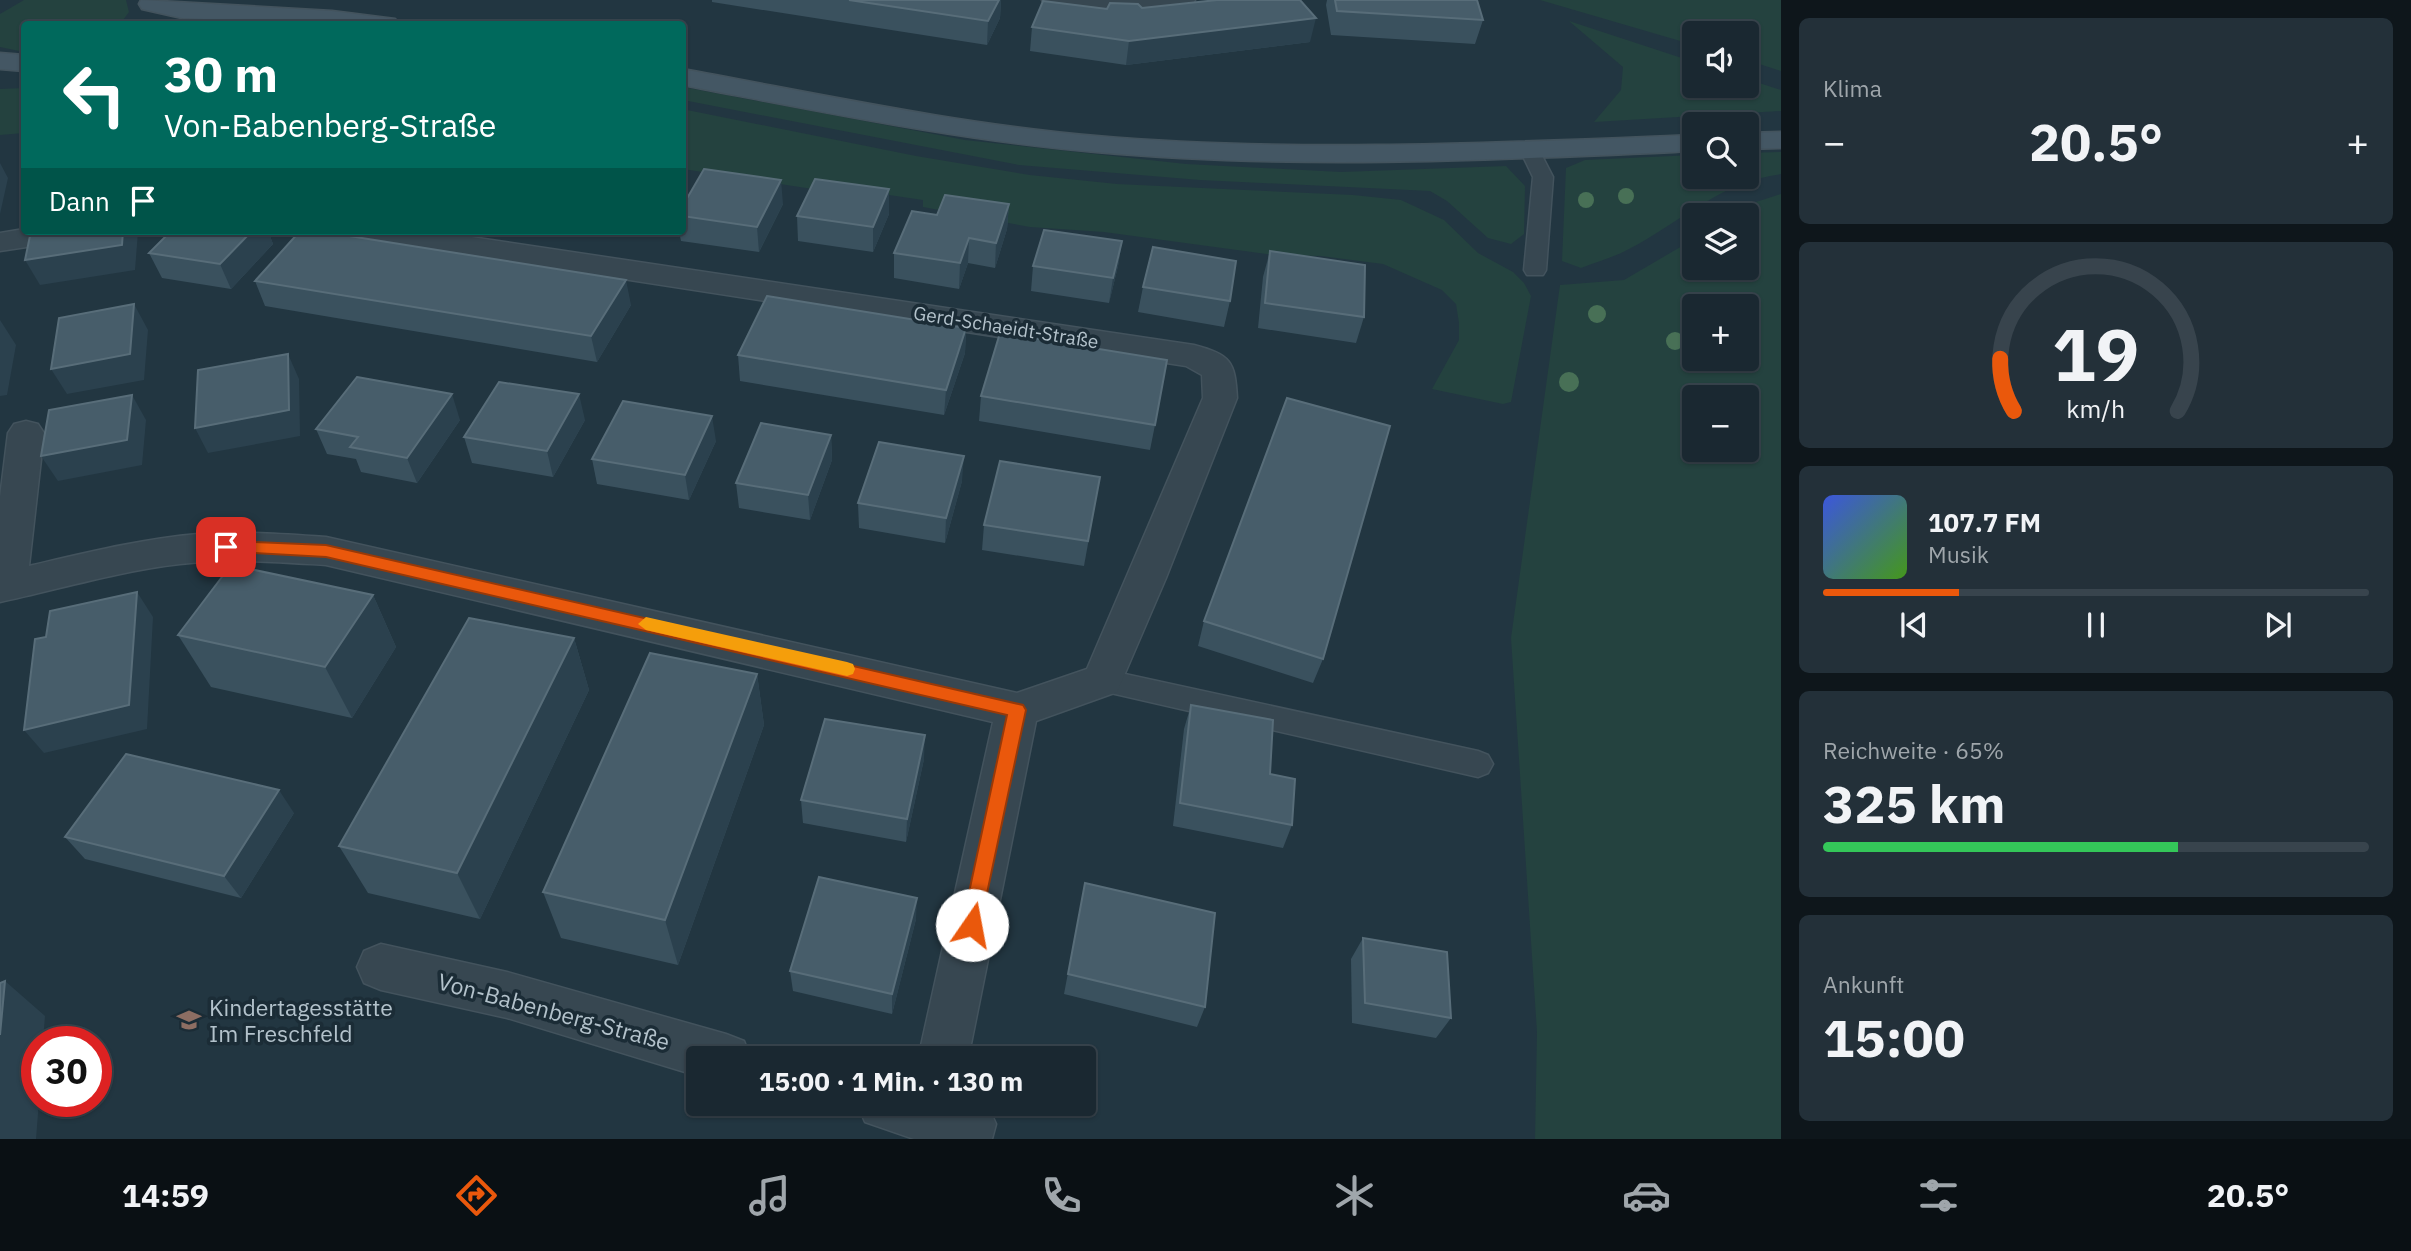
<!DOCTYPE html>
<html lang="de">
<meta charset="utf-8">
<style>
:root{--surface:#1a2831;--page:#233039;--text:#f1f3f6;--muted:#9fa6ab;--line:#38444d;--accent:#ea580c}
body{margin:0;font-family:"IBM Plex Sans",sans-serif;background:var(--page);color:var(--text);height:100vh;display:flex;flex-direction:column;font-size:26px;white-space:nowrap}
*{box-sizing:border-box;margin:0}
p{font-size:23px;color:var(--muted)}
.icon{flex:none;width:38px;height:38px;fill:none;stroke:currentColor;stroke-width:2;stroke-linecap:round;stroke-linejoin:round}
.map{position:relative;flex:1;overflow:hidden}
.sheet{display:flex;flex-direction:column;gap:18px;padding:18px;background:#0e161b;width:630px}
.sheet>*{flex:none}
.top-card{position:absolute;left:21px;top:21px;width:665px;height:214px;border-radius:7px;box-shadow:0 2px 5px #0004,0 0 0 2px var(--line);background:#00695c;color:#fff;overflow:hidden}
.fabs{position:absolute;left:1682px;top:21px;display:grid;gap:14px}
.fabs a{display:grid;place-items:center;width:77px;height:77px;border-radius:7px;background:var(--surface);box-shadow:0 2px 5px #0004,0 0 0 2px var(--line);font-size:35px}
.speed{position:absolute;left:21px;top:1026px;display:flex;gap:14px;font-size:35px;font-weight:700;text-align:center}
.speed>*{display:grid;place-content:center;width:91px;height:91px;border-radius:50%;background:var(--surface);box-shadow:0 2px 5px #0004,0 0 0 2px var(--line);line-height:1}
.speed .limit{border:10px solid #d22;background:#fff;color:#111}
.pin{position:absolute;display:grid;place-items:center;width:60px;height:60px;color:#fff;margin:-30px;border-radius:14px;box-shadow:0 4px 10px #0006}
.me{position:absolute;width:77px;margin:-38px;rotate:12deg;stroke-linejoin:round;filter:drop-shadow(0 0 5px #0008)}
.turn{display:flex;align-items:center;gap:24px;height:147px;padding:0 28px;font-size:32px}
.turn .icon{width:91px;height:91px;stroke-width:2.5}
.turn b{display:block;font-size:49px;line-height:60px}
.then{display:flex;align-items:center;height:66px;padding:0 28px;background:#0003;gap:14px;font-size:26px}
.big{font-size:52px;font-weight:700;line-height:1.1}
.sheet .widget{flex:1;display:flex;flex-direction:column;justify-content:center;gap:10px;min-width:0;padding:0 24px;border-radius:10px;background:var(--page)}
.sheet .dial{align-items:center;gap:0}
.dial svg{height:182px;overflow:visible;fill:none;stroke:var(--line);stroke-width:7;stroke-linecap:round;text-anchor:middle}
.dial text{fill:var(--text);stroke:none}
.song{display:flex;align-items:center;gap:21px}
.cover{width:84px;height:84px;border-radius:10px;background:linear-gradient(135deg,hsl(230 70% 55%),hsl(100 70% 35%))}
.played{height:7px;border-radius:4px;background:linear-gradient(90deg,var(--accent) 25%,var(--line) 25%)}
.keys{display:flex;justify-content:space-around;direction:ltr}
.heat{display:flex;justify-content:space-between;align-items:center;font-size:38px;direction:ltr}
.charge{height:10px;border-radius:5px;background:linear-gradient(90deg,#34c759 65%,var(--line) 0)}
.trip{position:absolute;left:686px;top:1046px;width:410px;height:70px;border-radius:7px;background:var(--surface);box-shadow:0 2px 5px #0004,0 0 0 2px var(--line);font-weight:700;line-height:70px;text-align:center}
.tab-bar{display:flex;height:112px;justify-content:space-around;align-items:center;background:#0a1014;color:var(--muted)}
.tab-bar .icon{width:49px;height:49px}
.tab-bar .active{color:var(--accent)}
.tab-bar b{font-size:32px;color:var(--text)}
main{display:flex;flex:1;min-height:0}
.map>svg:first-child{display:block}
</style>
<main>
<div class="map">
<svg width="1781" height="1139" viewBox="0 0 1781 1139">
<rect width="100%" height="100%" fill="#223641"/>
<g fill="#24423f" fill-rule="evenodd">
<polygon points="24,0 126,0 129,12 120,24 24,24 24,52 0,47 0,14"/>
<polygon points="1540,0 1781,0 1781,71 1747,60 1746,33 1694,33 1694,45"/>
<polygon points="1569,21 1694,62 1694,86 1746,86 1747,79 1781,90 1781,111 1594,122 1621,90 1623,67"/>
<polygon points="683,87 965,140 1186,164 1341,172 1506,166 1525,186 1524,234 1511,244 1488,238 1447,201 1430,191 1200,180 1019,165 683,100"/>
<polygon points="24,88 24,133 0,135 0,89"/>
<polygon points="682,109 916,156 1030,175 1117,184 1353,195 1401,200 1444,220 1478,253 1513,272 1524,283 1531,296 1511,402 1503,404 1432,389 1459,340 1459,323 1456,304 1442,290 1383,264 1321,256 1274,255 1104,232 1030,227 923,207 923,200 869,192 865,197 683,169"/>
<path d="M1781,152V174C1719,182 1680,223 1627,250C1612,258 1596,262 1581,268L1562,261L1566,168L1585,160L1694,155V177H1746L1747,153Z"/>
<path d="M1781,194V1139H1535L1537,1032L1511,638L1560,285L1624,280L1694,239V268H1746V215H1724L1731,210ZM1694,306H1746V359H1694ZM1694,397H1746V450H1694Z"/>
</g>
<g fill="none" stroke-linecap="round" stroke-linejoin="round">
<g stroke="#43535d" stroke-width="3">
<g id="service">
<polygon points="1530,144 1537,146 1553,177 1546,270 1543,275 1527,275 1524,270 1533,177 1520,150"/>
<polygon points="1102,669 1478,751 1488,755 1493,764 1488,773 1478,777 1102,691 1092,688 1088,680 1092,672"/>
</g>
</g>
<g stroke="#43535d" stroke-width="3">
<g id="minor">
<polygon points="1042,0 1195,0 1192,5 1158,10 1054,7 1045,5"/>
<polygon points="24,229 24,231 88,231 84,237 73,240 0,251 0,233"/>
<path d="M356,231H431L1194,345C1231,355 1235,361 1237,398L1166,578L1117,692L1036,721L968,1059H918L993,722L326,565C277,562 229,558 180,564C119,571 60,589 0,602V497L8,433L14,424L26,421L38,424L44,433L29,566C85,553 141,539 198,534C240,531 283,534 326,537L1017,693L1087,669L1203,398L1202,375L1186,366L371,240L360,237Z"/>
<polygon points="381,944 507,972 726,1034 744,1041 751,1059 698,1059 698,1076 507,1018 381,990 364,983 357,967 364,951"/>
<polygon points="857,1104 985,1104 988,1106 996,1124 992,1139 914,1139 865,1122"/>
</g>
</g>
<g stroke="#43535d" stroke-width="3">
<g id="secondary">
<polygon points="141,0 332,11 395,19 399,24 311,24 182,18 142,9 139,4"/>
<polygon points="0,53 24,55 24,71 0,69"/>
<path d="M682,69C820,94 957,124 1096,136C1295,153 1495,143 1694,135V151C1495,160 1295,170 1096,152C956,140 820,111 682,85Z"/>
<polygon points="1781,132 1781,148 1746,149 1746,133"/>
</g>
</g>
<use href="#service" fill="#374751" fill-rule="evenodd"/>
<use href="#minor" fill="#374751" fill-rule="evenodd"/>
<use href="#secondary" fill="#445764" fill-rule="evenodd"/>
</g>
<g fill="#487056">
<circle cx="1626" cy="196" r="8"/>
<circle cx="1586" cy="200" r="8"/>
<circle cx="1597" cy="314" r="9"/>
<circle cx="1675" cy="341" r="9"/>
<circle cx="1569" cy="382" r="10"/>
</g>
<g fill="#3a515e">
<polygon points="712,0 1001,0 1000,18 987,45 712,2"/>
<polygon points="1327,0 1477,0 1483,20 1475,44 1331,35 1326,5"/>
<polygon points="1142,8 1310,42 1126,65 1030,51 1032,27 1107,9"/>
<polygon points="889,189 889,214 873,252 798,241 797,216"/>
<polygon points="783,204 759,252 681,241 679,231 682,231 682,207"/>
<polygon points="1009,204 1007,229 995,268 968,263 959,289 894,278 894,253 937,215"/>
<polygon points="171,231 268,231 273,244 231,289 162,278 149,253"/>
<polygon points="622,231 655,231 652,235"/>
<polygon points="1122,241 1118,266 1109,303 1031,291 1033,266"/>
<polygon points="1270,251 1364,317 1356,343 1258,328 1263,277"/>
<polygon points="255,281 631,305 597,362 265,306"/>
<polygon points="1143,287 1230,301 1224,327 1138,312"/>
<polygon points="966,328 965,353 944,415 740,381 738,355"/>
<polygon points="981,396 1155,425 1150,450 979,421"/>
<polygon points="460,420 417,483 361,472 356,459 327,454 316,429"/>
<polygon points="585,420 553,477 472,463 464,437"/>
<polygon points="831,435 832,460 810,520 739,508 736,483"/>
<polygon points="716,441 689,500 597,484 592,459"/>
<polygon points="1100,477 1084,566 982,550 984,525"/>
<polygon points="962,481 945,543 859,528 858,503"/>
<polygon points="373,595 396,647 352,718 211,687 178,635"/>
<polygon points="1204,621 1323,659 1313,683 1198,646"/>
<polygon points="574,638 589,690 480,919 368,893 339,846"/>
<polygon points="757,674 764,725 678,965 561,938 543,892"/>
<polygon points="1191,705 1270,774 1292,825 1283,848 1173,826 1184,729"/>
<polygon points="924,759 906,842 803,823 801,800"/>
<polygon points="294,813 241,898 85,859 65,837"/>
<polygon points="1085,883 1205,1007 1197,1027 1064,994"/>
<polygon points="916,919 892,1014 793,991 790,971"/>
<polygon points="1363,938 1451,1018 1436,1038 1352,1023 1351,959"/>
</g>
<g fill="#2b414e">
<polygon points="999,0 1001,0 1000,18 987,45 988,21"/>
<polygon points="1316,18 1310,42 1126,65 1129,41"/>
<polygon points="0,163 8,178 0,214"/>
<polygon points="781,180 783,204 759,252 757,227"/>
<polygon points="889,189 889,214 873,252 873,227"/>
<polygon points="1009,204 1007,229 995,268 996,243"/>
<polygon points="123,231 138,231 138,232 135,270 40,285 25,260"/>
<polygon points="252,231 268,231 273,244 231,289 220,264"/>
<polygon points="969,238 968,263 959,289 960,263"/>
<polygon points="1122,241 1118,266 1109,303 1113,278"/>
<polygon points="626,280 631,305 597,362 591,336"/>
<polygon points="134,304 148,330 144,380 67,394 51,369"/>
<polygon points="0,320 16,345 7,395 0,396"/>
<polygon points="966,328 965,353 944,415 946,390"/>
<polygon points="288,354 299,379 300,436 208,453 195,428"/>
<polygon points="452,394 460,420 417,483 407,458"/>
<polygon points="579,394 585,420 553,477 547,451"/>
<polygon points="132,395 146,420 142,465 58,481 41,456"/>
<polygon points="712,416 716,441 689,500 685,475"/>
<polygon points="831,435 832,460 810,520 808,495"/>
<polygon points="964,456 962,481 945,543 946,518"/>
<polygon points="137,592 153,617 147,729 44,753 24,730"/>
<polygon points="373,595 396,647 352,718 325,667"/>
<polygon points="574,638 589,690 480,919 457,873"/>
<polygon points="757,674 764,725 678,965 665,920"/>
<polygon points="925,735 924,759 906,842 907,819"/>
<polygon points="279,790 294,813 241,898 224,876"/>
<polygon points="917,898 916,919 892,1014 892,994"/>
<polygon points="5,981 45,1016 43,1041 37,1041 37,1101 39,1101 36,1139 0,1139 0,1035"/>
</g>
<g fill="#475d6a" stroke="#586d79" stroke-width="2">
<polygon points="849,0 999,0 988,21"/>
<polygon points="1217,0 1300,0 1316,18 1129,41 1032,27 1043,1 1107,9 1110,3 1138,4 1142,8"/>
<polygon points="1335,0 1477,0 1483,20 1337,11"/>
<polygon points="704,169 781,180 757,227 682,216 682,207"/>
<polygon points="815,179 889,189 873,227 797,216"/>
<polygon points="945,195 1009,204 996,243 969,238 960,263 894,253 912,211 937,215"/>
<polygon points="1044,230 1122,241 1113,278 1033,266"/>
<polygon points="31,231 123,231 122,245 25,260"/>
<polygon points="171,231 252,231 220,264 149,253"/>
<polygon points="300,231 318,231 626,280 591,336 255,281"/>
<polygon points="1153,247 1236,261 1230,301 1143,287"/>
<polygon points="1270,251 1365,265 1364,317 1265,303"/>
<polygon points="767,296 966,328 946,390 738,355"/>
<polygon points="134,304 130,354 51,369 59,318"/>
<polygon points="1000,333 1167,360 1155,425 981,396"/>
<polygon points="288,354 289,410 195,428 198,370"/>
<polygon points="357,377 452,394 407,458 350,447 358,437 316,429"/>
<polygon points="499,382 579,394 547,451 464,437"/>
<polygon points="132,395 127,440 41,456 49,410"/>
<polygon points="1287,398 1390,426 1323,659 1204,621"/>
<polygon points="623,401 712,416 685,475 592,459"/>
<polygon points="761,423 831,435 808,495 736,483"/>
<polygon points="879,442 964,456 946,518 858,503"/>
<polygon points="1000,461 1100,477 1088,541 984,525"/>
<polygon points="231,565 373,595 325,667 178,635"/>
<polygon points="137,592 129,705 24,730 35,639 46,637 50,611"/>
<polygon points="469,618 574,638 457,873 339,846"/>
<polygon points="650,653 757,674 665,920 543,892"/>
<polygon points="1191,705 1273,720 1270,774 1295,779 1292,825 1180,803"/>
<polygon points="825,719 925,735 907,819 801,800"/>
<polygon points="126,754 279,790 224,876 65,837"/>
<polygon points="819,877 917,898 892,994 790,971"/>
<polygon points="1085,883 1215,913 1205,1007 1068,974"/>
<polygon points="1363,938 1447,952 1451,1018 1365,1003"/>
<polygon points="5,981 0,1035 0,983"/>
</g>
<polygon fill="#ea580c" stroke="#983908" stroke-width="2" points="226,541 326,545 1023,705 1026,710 979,931 972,934 965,931 962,925 1007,715 326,557 220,551 218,547 220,543"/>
<polygon fill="#f59e0b" points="646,617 847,662 853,664 855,669 853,674 847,676 646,630 638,624"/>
<defs>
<g id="school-bare" transform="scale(1.89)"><path d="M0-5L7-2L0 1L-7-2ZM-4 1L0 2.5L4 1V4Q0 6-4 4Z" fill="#8d6e63" stroke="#1b2c36" stroke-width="2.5" paint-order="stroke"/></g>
</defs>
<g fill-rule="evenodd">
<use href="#school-bare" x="189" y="1020"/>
</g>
<g text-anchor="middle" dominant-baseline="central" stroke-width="7" stroke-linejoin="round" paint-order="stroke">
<g font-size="19" fill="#b3c2cb" stroke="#1b2c36">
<text transform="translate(1006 327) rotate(9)">Gerd-Schaeidt-Straße</text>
</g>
<g font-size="23" fill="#b3c2cb" stroke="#1b2c36" text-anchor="start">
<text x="209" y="1007">Kindertagesstätte<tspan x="209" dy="26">Im Freschfeld</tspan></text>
</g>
<g font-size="23" fill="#b3c2cb" stroke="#1b2c36">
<text transform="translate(554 1011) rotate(15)">Von-Babenberg-Straße</text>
</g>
</g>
</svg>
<div class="fabs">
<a><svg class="icon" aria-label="sound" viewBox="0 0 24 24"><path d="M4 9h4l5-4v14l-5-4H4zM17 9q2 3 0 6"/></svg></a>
<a><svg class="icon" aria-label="search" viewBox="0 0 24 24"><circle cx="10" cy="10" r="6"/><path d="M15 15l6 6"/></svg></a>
<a><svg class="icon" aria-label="layers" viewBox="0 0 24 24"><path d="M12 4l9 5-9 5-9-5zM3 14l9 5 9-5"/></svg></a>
<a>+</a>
<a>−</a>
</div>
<div class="speed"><div class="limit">30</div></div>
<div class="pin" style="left:226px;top:547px;background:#d93025"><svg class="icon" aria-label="arrive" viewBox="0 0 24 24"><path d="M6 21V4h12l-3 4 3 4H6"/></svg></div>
<svg class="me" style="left:972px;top:925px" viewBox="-20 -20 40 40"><circle r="19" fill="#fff"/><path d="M0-13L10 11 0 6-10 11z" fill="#ea580c"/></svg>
<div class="trip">15:00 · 1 Min. · 130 m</div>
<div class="top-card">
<div class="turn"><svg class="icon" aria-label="left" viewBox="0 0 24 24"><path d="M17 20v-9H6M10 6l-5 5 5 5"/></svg><div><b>30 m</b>Von-Babenberg-Straße</div></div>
<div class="then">Dann<svg class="icon" aria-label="arrive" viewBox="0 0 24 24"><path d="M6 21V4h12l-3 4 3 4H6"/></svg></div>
</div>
</div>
<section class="sheet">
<div class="widget"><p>Klima</p>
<div class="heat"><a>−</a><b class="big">20.5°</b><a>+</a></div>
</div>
<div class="widget dial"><svg viewBox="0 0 100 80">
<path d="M14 69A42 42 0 1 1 86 69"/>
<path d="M14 69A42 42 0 0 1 8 46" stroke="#ea580c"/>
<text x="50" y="56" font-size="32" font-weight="700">19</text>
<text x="50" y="72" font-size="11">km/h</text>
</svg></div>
<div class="widget">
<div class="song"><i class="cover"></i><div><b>107.7 FM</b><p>Musik</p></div></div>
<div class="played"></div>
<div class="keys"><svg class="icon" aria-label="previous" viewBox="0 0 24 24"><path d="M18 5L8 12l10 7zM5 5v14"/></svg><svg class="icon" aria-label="pause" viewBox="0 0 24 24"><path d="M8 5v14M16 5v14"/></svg><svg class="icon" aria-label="next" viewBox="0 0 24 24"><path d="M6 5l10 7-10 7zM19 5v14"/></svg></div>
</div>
<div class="widget"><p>Reichweite · 65%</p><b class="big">325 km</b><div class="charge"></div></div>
<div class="widget"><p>Ankunft</p><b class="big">15:00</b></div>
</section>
</main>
<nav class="tab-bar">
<b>14:59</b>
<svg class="icon active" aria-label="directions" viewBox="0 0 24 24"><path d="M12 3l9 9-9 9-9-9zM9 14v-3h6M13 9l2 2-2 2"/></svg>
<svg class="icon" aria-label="music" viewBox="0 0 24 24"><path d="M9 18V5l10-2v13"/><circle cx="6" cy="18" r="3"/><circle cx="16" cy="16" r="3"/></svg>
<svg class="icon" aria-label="phone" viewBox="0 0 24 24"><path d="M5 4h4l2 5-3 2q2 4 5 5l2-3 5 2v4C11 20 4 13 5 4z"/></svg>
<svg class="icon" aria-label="climate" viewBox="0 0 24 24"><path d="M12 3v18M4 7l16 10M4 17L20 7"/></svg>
<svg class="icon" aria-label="car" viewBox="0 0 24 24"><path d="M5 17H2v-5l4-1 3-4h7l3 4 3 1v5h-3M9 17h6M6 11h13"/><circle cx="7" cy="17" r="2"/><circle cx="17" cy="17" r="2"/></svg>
<svg class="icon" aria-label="filters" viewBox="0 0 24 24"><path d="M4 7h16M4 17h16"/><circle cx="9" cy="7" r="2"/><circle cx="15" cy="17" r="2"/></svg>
<b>20.5°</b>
</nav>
